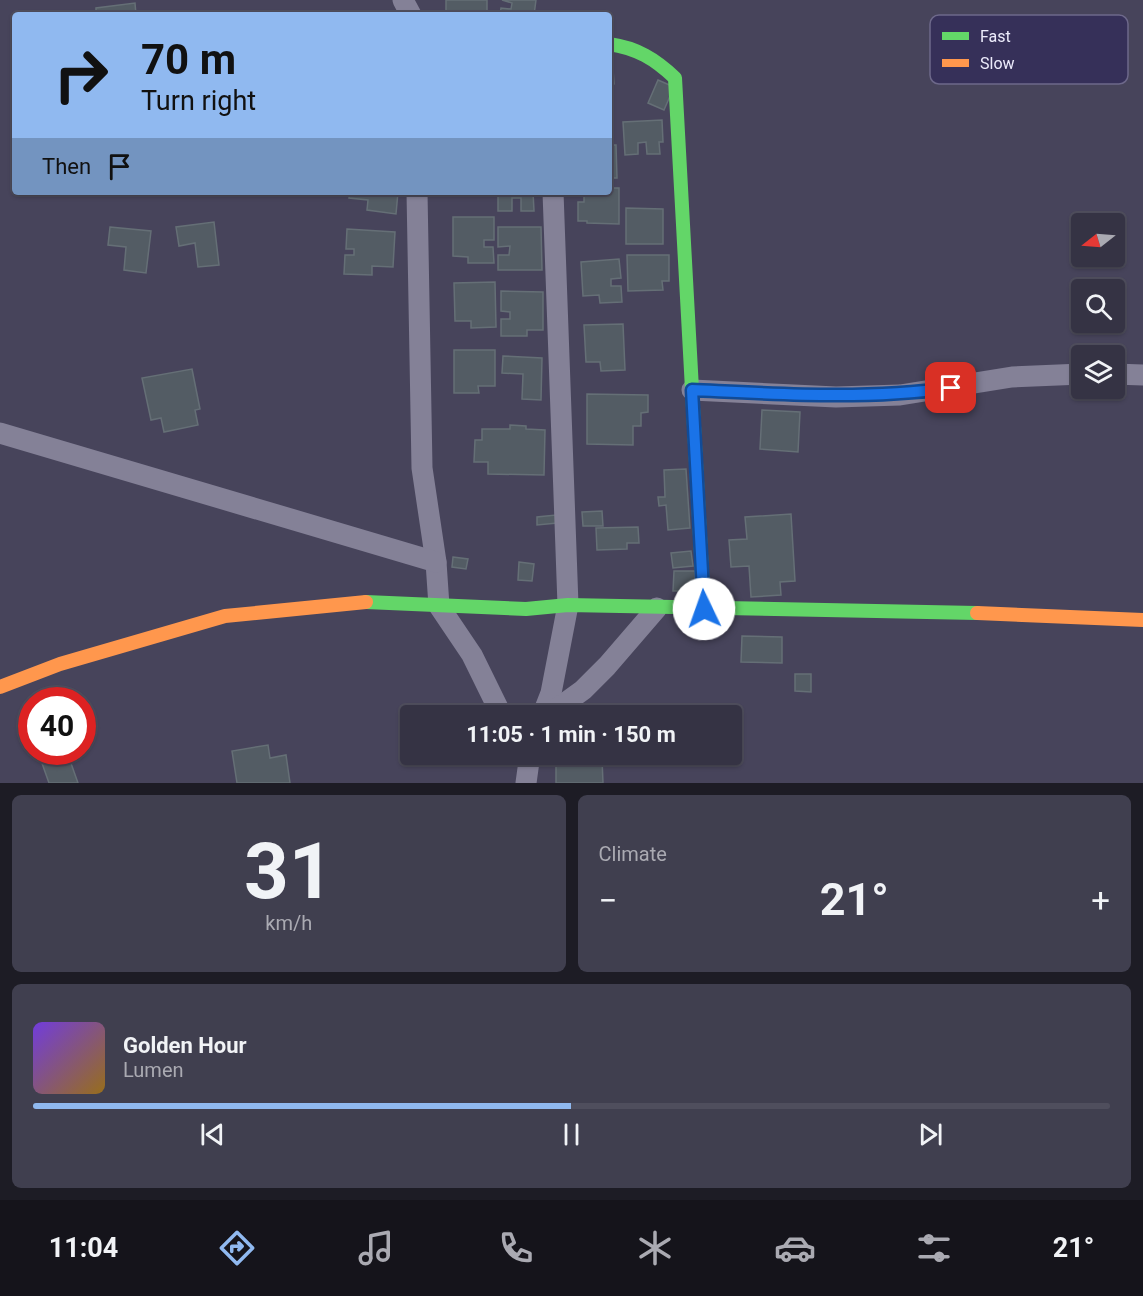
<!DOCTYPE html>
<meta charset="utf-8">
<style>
:root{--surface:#353344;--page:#403f4f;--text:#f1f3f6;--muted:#aaaab2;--line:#4f4e5d;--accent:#90b9f0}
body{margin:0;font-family:Roboto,sans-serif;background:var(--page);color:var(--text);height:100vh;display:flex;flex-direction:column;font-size:22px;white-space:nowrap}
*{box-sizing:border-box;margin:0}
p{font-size:20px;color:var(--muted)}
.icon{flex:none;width:33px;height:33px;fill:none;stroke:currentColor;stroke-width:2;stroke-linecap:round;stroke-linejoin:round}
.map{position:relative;height:783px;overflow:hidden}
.sheet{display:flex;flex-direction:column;gap:12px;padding:12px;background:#1d1c25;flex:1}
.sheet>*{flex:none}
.guide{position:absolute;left:12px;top:12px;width:600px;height:183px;border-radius:6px;box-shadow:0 2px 4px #0004,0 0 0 2px var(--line);background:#90b9f0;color:#111;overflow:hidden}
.needle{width:39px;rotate:253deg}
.buttons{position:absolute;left:1071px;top:213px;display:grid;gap:12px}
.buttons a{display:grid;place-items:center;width:54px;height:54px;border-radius:6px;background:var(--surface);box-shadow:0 2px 4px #0004,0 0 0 2px var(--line);font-size:30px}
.speed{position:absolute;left:18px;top:687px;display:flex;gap:12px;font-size:30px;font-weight:700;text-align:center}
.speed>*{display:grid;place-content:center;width:78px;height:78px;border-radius:50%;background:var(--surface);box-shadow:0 2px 4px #0004,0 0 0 2px var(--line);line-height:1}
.speed .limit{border:9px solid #d22;background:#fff;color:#111}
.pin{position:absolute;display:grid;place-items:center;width:51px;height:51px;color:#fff;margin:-26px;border-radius:12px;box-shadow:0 3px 9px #0006}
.me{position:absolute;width:66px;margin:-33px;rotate:357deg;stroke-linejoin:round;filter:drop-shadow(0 0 4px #0008)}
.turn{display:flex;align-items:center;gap:21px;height:126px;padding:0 30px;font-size:27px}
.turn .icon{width:78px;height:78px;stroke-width:2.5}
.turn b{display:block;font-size:42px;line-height:51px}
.then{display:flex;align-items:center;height:57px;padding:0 30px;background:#0003;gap:12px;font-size:22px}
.big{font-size:45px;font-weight:700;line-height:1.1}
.sheet .widget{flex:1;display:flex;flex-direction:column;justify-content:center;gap:9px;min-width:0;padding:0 21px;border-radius:9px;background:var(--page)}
.sheet .dial{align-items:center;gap:0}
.dial b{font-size:78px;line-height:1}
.song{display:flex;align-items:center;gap:18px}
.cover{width:72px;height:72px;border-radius:9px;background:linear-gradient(135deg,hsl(260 70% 55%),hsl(40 70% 35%))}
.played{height:6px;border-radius:3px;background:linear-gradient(90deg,var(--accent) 50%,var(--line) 50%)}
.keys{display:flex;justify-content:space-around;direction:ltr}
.heat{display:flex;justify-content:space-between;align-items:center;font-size:33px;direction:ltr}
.sheet .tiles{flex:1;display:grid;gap:12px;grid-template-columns:1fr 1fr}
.widget:last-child{grid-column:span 2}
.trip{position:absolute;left:400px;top:705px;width:342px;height:60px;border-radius:6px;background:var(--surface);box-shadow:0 2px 4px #0004,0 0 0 2px var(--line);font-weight:700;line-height:60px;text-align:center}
.tab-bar{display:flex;height:96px;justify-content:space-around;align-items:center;background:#15141b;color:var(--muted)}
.tab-bar .icon{width:42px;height:42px}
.tab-bar .current{color:var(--accent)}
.tab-bar b{font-size:27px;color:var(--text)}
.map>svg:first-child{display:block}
</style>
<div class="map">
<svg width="1143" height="783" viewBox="0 0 1143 783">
<rect width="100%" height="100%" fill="#47445b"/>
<g fill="#535c64" stroke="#656f76" stroke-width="1.5">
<rect x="446" y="0" width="41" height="15"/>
<polygon points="502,0 536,0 534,15 500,15 501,8 511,9 512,3"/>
<polygon points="135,3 136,15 96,15 96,8"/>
<polygon points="612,54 614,84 611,85 611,91 609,91 609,55"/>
<polygon points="658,80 674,87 664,110 648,103"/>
<polygon points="662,120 663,142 659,142 660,154 647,154 646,142 638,143 638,154 625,155 623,122"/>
<polygon points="609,145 616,145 617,178 609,178"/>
<polygon points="609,188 619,188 619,224 587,223 587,221 578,221 578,202 584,202 584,192 609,192"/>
<polygon points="350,192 398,192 396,214 367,210 368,200 349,198"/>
<polygon points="498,192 533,192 534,211 521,211 521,198 512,198 512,211 498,211"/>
<polygon points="626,208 663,209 663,244 626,244"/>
<polygon points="453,217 494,217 494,240 484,240 484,247 493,247 494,263 468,263 468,257 453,256"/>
<polygon points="214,222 219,265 198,267 195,243 179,246 176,227"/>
<polygon points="110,227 151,231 146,273 124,270 126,247 108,245"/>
<polygon points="498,227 541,227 542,270 498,270 498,255 509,255 510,246 498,247"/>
<polygon points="347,229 395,232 393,267 372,266 372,275 344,274 345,255 354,255 354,249 346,249"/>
<polygon points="627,255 669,255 669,281 662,281 663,290 628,291"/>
<polygon points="619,259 621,278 611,279 611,286 621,286 622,302 600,303 599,295 583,296 581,262"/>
<polygon points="495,282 496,327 471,328 471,321 455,321 454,283"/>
<polygon points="501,291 543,292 543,330 527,330 527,336 501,336 501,319 510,319 510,312 501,311"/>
<polygon points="623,324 625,370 601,371 600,362 586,362 584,325"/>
<polygon points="454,350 495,350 495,386 478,386 479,393 454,393"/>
<polygon points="503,356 542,358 541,400 522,399 523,374 502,373"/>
<polygon points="192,369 200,409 195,410 198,425 164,432 161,418 151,420 142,378"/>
<polygon points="587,394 648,395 648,412 641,413 641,426 633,426 633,445 587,444"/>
<polygon points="762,410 800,412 798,452 760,449"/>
<polygon points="510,425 526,426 526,429 545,430 544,475 488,474 488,462 474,462 475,440 482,440 482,429 510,429"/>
<polygon points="686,469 690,528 668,530 666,505 659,506 658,497 665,497 664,470"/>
<polygon points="602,511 603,526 583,526 582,512"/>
<polygon points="791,514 795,581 780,582 781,595 751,597 749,566 731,567 729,540 747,539 745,517"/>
<polygon points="556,515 557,523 537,525 537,517"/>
<polygon points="638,527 639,543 627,543 627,549 597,550 596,528"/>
<polygon points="691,551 693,566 673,568 671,553"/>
<polygon points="453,557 468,559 466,569 452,567"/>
<polygon points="519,562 534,564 532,581 518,580"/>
<polygon points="674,571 695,571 695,591 673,591"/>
<polygon points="742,636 782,637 782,663 741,662"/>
<polygon points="795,674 811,674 811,692 795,691"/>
<polygon points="268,745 270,758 286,755 290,783 237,783 232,751"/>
<polygon points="38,752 67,752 78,783 49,783"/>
<polygon points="556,759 602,759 603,783 556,783"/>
</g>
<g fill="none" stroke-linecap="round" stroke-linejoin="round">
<g stroke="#848197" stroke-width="21">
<polyline points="403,0 411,15"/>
<polyline points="417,192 422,468 436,562 439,606 472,655 502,716"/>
<polyline points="1114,374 1143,375"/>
<polyline points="692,390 836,397 900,395 1012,377 1082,374"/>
<polyline points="0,433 436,562"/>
<polyline points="542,716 551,693 568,605 553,192"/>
<polyline points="547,716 583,690 607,666 657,608"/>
<polyline points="526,783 530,754"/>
</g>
<g stroke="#63d668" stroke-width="14">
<path d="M609,44C637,48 655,59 675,78L704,609"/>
<polyline points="366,602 526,609 568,605 977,613"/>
</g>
<g stroke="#ff974d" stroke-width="14">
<polyline points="977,613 1143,620"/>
<polyline points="0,687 60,664 225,616 366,602"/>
</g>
</g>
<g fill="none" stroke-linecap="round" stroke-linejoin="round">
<g stroke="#114b97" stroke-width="15">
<path id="route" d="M704,609L692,390C779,394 865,400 951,388"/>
</g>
<use href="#route" stroke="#1a73e8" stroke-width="10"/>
</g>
<rect x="930" y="15" width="198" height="69" rx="9" fill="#363059" stroke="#6d688a" stroke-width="1.5"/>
<rect x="942" y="32" width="27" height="8" fill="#63d668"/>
<rect x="942" y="59" width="27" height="8" fill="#ff974d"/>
<g font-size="16" fill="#ecebfb">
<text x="980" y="42">Fast</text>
<text x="980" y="69">Slow</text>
</g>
</svg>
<div class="buttons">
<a><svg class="needle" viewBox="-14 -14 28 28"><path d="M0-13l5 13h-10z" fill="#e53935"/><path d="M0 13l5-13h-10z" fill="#aaaab2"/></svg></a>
<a><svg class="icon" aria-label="search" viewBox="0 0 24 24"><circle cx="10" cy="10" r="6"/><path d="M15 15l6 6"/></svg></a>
<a><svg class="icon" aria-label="layers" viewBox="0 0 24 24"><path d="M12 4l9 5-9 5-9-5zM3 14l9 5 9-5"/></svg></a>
</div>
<div class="speed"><div class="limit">40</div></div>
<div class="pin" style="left:951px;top:388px;background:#d93025"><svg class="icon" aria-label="arrive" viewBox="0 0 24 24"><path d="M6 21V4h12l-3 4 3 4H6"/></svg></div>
<svg class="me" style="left:704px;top:609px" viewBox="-20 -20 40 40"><circle r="19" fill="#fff"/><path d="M0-13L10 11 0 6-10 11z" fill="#1a73e8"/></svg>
<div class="trip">11:05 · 1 min · 150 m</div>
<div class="guide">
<div class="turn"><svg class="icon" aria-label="right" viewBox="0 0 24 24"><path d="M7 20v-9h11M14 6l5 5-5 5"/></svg><div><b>70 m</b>Turn right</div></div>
<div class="then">Then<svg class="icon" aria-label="arrive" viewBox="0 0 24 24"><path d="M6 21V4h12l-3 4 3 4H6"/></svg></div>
</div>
</div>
<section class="sheet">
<div class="tiles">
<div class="widget dial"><b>31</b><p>km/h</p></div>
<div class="widget"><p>Climate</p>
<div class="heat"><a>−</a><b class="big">21°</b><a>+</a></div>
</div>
<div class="widget">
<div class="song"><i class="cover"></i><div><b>Golden Hour</b><p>Lumen</p></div></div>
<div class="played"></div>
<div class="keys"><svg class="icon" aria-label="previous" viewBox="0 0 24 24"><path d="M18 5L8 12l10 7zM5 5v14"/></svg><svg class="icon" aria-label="pause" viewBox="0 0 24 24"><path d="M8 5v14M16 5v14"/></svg><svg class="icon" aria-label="next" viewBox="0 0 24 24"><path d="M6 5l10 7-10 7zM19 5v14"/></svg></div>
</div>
</div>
</section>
<nav class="tab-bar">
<b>11:04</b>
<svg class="icon current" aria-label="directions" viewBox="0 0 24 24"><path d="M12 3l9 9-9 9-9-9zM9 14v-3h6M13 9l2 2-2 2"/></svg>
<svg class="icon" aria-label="music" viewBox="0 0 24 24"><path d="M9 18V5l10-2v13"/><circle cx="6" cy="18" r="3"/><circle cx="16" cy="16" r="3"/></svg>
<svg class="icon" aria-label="phone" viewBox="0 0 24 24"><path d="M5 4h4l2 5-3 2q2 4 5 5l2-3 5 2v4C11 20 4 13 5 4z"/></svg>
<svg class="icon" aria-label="climate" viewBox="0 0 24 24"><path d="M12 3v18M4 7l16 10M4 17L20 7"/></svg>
<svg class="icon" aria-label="car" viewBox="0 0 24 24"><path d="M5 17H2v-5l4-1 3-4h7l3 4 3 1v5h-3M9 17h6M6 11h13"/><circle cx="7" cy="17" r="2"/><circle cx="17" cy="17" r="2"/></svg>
<svg class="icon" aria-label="filters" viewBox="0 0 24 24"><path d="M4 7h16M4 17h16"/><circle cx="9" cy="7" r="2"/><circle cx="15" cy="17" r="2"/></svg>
<b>21°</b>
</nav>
